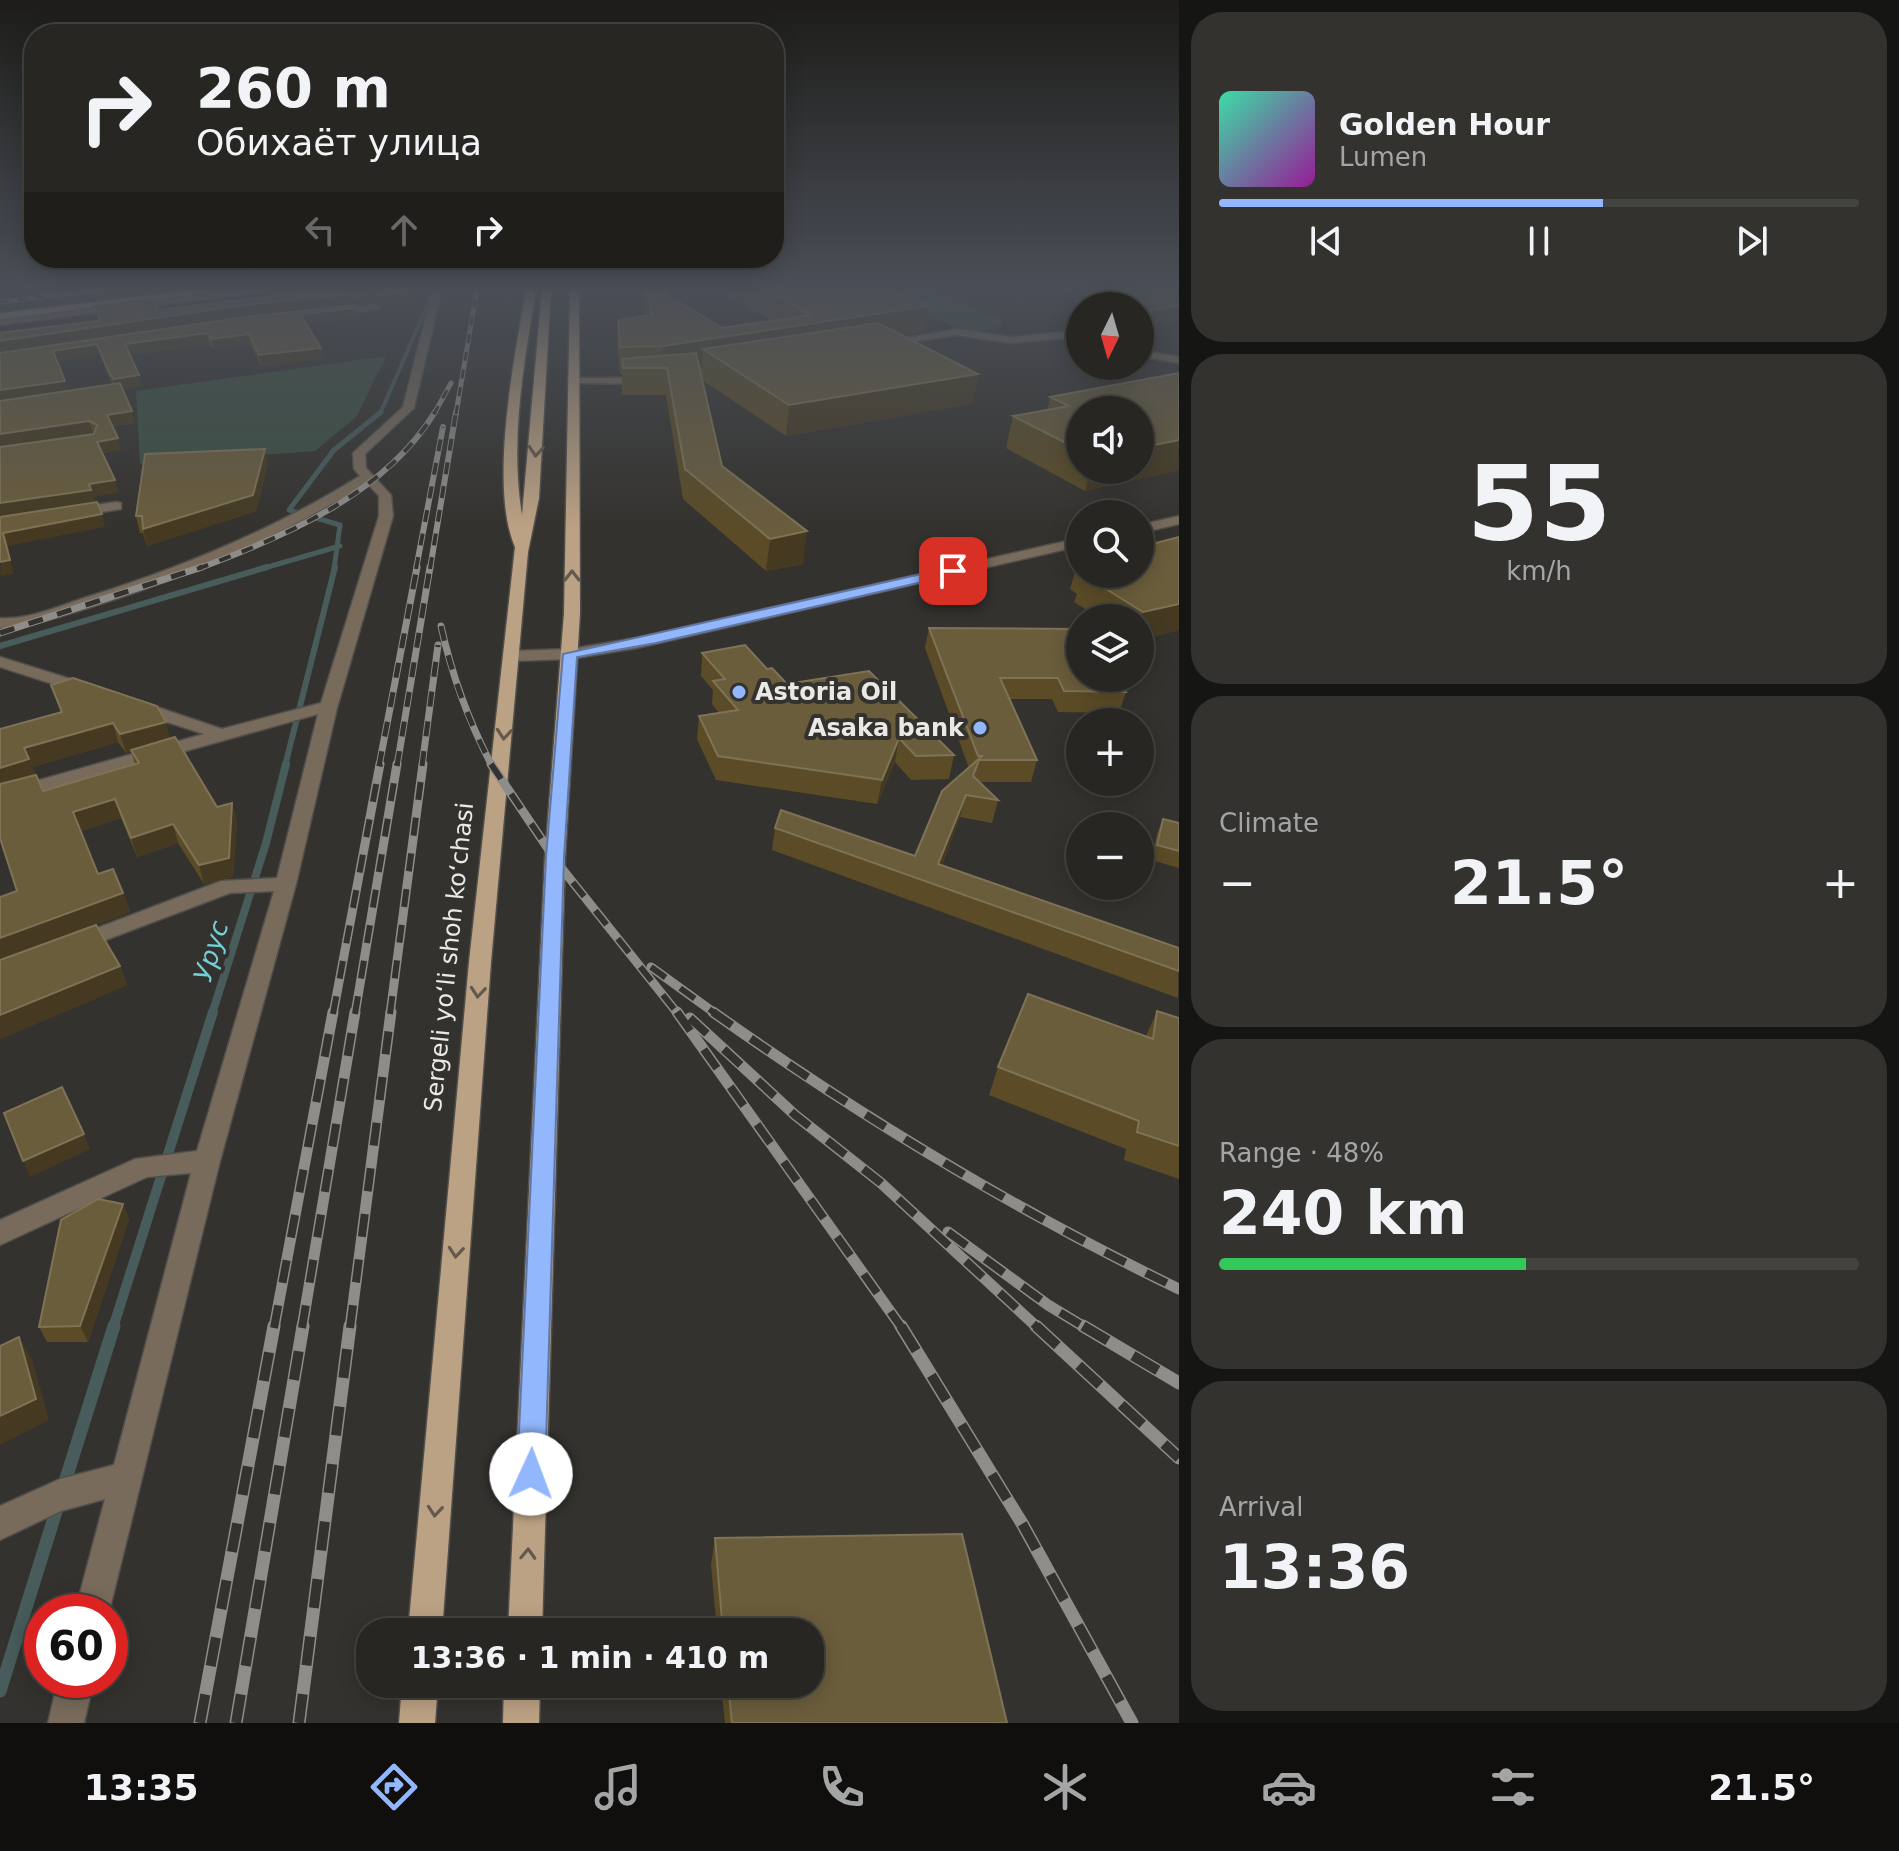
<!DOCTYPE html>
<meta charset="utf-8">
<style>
:root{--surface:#272622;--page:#33322f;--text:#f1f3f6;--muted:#a4a5a5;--line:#434340;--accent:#93b7fd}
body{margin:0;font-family:"DejaVu Sans",sans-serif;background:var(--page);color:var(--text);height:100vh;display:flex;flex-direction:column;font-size:30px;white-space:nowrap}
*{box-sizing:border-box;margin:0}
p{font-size:26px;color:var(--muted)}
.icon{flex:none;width:44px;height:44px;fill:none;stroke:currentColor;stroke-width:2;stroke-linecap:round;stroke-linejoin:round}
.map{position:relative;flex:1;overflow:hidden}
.side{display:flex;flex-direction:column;gap:12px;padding:12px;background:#151513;width:720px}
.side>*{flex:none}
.top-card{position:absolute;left:24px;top:24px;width:760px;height:244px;border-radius:32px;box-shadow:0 4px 20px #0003,0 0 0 2px var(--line);background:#272622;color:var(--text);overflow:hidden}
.needle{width:52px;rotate:185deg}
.tools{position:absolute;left:1066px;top:292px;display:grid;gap:16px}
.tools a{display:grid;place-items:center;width:88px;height:88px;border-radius:50%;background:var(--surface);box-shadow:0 4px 20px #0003,0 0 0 2px var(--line);font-size:40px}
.speed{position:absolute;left:24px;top:1594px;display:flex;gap:16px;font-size:40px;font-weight:700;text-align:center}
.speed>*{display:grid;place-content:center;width:104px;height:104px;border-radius:50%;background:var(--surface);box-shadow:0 4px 20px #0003,0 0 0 2px var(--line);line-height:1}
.speed .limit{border:12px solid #d22;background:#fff;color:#111}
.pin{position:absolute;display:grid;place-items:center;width:68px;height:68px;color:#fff;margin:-34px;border-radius:16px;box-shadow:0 4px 12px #0006}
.me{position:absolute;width:88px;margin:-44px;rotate:2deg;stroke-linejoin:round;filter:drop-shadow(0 0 6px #0008)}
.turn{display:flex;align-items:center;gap:28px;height:168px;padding:0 40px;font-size:36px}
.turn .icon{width:104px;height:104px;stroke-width:2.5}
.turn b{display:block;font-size:56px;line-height:68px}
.lanes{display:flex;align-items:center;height:76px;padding:0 40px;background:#0003;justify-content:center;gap:40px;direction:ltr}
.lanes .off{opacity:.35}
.big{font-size:60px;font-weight:600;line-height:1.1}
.side .widget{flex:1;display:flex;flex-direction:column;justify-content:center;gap:12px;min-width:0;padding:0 28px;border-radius:32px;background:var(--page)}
.side .dial{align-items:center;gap:0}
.dial b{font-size:104px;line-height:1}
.song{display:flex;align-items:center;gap:24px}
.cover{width:96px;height:96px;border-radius:12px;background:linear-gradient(135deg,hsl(160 70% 55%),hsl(300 70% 35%))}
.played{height:8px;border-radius:4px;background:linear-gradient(90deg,var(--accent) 60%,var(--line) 60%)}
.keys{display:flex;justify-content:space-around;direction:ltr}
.heat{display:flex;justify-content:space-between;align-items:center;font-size:44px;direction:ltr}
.charge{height:12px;border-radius:6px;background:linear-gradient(90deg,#34c759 48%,var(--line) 0)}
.trip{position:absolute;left:356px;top:1618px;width:468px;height:80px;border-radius:32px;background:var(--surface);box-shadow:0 4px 20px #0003,0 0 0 2px var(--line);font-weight:600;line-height:80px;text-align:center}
.tab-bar{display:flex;height:128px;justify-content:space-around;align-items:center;background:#100f0e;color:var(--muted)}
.tab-bar .icon{width:56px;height:56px}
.tab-bar .active{color:var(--accent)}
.tab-bar b{font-size:36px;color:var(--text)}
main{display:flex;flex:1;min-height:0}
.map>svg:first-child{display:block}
</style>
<main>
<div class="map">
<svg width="1179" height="1723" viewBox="0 0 1179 1723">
<rect width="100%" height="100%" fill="#34322e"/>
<g fill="#3b5041">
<path d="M886,289H931L999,319L1003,324C971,346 916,308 886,294Z"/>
<polygon points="386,356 357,416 315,451 140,464 136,391"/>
</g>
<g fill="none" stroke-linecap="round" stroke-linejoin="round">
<polyline stroke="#475c5b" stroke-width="4" points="380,414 434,290"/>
<g stroke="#475c5b" stroke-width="5">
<polyline points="261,569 340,546"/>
<polyline points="334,569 340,525 289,510 334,450 381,412"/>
</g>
<g stroke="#475c5b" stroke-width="6">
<polyline points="0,646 267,567"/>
<polyline points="285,766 335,567"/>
</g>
<polyline stroke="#475c5b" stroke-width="8" points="212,1014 266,843 286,764"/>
<polyline stroke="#475c5b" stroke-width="10" points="113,1328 213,1012"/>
<g stroke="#475c5b" stroke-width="13">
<polyline points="63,1488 114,1326"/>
<polyline points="0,1691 58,1505"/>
</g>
<g stroke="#514f4b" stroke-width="3">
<g id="minor">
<polygon points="253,289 284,289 0,325 0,319"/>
<path d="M433,289H442L414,408L365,454L366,468L391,495L393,516L337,708L296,884L220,1161L109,1612H75L105,1499L61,1511L0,1540V1506L60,1479L114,1465L191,1173L147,1177L0,1245V1220L135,1159L197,1151L274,891L230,893L79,950L71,948L68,943L71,938L221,881L277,878L318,714L0,803V791L204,734L130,710V702H142L222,729L321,703L379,516V496L367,483C259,550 138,597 15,629L0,628V618C28,620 57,607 84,598C181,568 273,530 360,476L354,469L353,453L403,407Z"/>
<polygon points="377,304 380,309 333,315 328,312"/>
<polygon points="956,329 1011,337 1080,331 1080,337 1011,343 956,335 886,346 881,343"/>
<polygon points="1140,350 1179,357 1179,363 1140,356"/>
<polygon points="573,378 649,378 654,381 649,384 569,383 569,379"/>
<polygon points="116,502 121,503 121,509 75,516 68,512 75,508"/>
<polygon points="1179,516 1179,524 1140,533 1140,525"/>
<polygon points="1080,538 1080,546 637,648 570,659 512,661 504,656 512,651 570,649 637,638"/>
<polygon points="0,657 93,686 95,690 87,695 0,667"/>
<polygon points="58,1680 94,1680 84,1723 48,1723"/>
</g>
</g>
<g stroke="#514f4b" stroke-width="3">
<g id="major">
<polygon points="207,289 239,289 0,319 0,313"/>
<path d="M523,289H532L535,296C523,369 510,442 522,515L542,289H551L539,498L528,552L491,962L442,1632H408L469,962L515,547C489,487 514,360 525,296Z"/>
<polygon points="570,289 579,289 580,613 565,857 542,1632 508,1632 545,857 564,613"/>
<polygon points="402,1684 438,1684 435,1723 399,1723"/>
<polygon points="504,1684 540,1684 539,1723 503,1723"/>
</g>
</g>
<use href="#minor" fill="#786b5c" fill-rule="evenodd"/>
<use href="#major" fill="#bca284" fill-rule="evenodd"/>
<g stroke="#8f8d8a" stroke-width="5">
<g id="rail-far5">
<polyline points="0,302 106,289"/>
<polyline points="434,414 451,383"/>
<polyline points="456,414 477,289"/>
</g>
</g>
<g stroke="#8f8d8a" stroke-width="6">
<g id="rail-far4">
<path d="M197,569C284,537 385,494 435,412"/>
<polyline points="416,569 443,427"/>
<polyline points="430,569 456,412"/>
</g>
</g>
<g stroke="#8f8d8a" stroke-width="7">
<g id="rail-far3">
<path d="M441,626C452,676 468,720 492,766"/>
<polyline points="0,633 202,567"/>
<polyline points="379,766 417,567"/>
<polyline points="397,766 430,567"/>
<polyline points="422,766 438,645"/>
</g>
</g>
<g stroke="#8f8d8a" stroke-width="9">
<g id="rail-far2">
<polyline points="491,764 559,865 678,1014"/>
<polyline points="651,967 716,1014"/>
<polyline points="333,1014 380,764"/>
<polyline points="355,1014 397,764"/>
<polyline points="390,1014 423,764"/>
</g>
</g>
<g stroke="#8f8d8a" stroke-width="11">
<g id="rail-far1">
<polyline points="677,1012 902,1328"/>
<path d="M713,1012C861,1117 1015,1210 1179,1289"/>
<polyline points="690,1018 795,1115 881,1183 1038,1328"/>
<polyline points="948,1232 1048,1305 1086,1328"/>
<polyline points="274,1328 333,1012"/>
<polyline points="302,1328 355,1012"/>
<polyline points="350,1328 391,1012"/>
</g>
</g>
<g stroke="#8f8d8a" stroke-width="13">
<g id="rail">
<polyline points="901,1326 1023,1525 1132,1723"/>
<polyline points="1036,1326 1179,1458"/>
<polyline points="1083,1326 1179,1383"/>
<polyline points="200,1723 274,1326"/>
<polyline points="236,1723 303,1326"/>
<polyline points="299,1723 350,1326"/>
</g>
</g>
<use href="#rail-far5" stroke="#34322e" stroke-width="3" stroke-dasharray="9" stroke-linecap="butt"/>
<use href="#rail-far4" stroke="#34322e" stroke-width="4" stroke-dasharray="12" stroke-linecap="butt"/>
<use href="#rail-far3" stroke="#34322e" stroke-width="5" stroke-dasharray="15" stroke-linecap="butt"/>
<use href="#rail-far2" stroke="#34322e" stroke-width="6" stroke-dasharray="18" stroke-linecap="butt"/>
<use href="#rail-far1" stroke="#34322e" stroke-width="8" stroke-dasharray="23" stroke-linecap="butt"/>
<use href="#rail" stroke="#34322e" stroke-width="10" stroke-dasharray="29" stroke-linecap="butt"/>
</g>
<g fill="#5b4c27" fill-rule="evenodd">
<polygon points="347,289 417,289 413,303 382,306 377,301 358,303"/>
<polygon points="641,289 667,289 669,296 722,328 772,321 726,295 726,289 894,289 929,306 924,331 901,335 978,374 972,404 786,436 702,380 722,466 803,564 766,571 683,499 666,395 622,395 622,374 620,374 617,345 618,320 646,316"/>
<polygon points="1079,289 1179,289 1140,306 1083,306 1075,303"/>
<path d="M358,318L306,323L321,348L323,359L261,366L250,344L213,349L209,344L129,355L141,387L123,389L132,411L135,423L113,426L121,450L103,453L118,492L93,497L95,502L0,517L94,434L93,433L0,447V353ZM100,355L112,384L68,391L58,361Z"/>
<path d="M1179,373V470L1085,491L1006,448L1013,416L1047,410L1050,397ZM1080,410H1140V470H1080Z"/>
<polygon points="268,464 256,511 147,546 143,533 140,533 136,516"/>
<polygon points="1179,537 1179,630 1140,640 1140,618 1099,618 1074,602 1077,594 1070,589 1078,562 1080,561 1080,574 1140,574"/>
<polygon points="929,628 1126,692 1119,713 1058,712 1052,699 1010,699 1037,760 1031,782 980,782 998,800 992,823 960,817 942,865 1179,948 1178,998 772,850 775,828 915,856 969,768 925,648"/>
<polygon points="702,653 767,669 787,684 954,755 949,779 911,780 895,762 877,804 716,780 697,739 699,716 719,713 712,704 713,690 701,676"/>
<path d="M51,685L170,739L217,807L232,803L237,822L233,877L204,884L178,843L137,857L121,818L80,831L98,874L123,893L130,912L96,925L120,966L127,985L0,1039V897L17,891L0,729L61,713ZM118,742L126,753L131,751L135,764L43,791L32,767Z"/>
<polygon points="1163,819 1179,823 1179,868 1151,860 1157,834"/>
<polygon points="1157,1011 1179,1018 1179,1179 1124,1160 1126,1149 989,1095 998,1067 1146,1036"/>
<polygon points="123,1204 129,1219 88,1342 47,1342 39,1327"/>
<polygon points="715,1538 1007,1723 725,1723 721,1684 810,1684 810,1632 717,1632 711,1565"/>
</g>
<g fill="#453a21">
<polygon points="0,289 31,289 0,293"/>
<polygon points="116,289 143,289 144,293 89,300 87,293"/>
<polygon points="375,289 377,301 358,303 357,291"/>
<polygon points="412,289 417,289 413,303 382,306 380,294"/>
<polygon points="347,294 348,304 246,315 0,352 0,341 244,305"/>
<polygon points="929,306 924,331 724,363 703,349 702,367 668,372 667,368 662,368 663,346"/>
<polygon points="1179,306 1179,320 1140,326 1140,312"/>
<polygon points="357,308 358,318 302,324 300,314"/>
<polygon points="207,333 209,344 127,355 125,344"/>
<polygon points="249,334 250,344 213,349 211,339"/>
<polygon points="97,344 100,355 56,362 53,351"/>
<polygon points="321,348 323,359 261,366 259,355"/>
<polygon points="978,374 972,404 786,436 789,405"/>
<polygon points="139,375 141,387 117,390 114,379"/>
<polygon points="65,381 69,392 0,402 0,390"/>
<polygon points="132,411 135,423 110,426 107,415"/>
<polygon points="89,421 93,433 0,447 0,434"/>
<polygon points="118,438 121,450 100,454 97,442"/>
<polygon points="1179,440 1179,470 1085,491 1090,470 1140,470 1140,448"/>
<polygon points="265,449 268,464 256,511 147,546 143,529"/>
<polygon points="115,480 118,492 93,497 95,502 0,517 0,503"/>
<polygon points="102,514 105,527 7,546 14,574 0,576 3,533"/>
<polygon points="807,531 803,564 766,571 770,539"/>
<polygon points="1179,604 1179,630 1140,640 1140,622 1143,612"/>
<polygon points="166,722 171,740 126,753 120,734"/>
<polygon points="113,723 118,742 32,767 36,778 0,788 0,768 24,748"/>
<polygon points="899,738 895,762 877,804 882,780"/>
<polygon points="966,795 960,817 933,887 938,864"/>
<polygon points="115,799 121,818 79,831 73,812"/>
<polygon points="232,803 237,822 233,877 204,884 199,865"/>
<polygon points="173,824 178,843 137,857 131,838"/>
<polygon points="123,893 130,912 0,961 0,938"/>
<polygon points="120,966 127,985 0,1039 0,1015"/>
<polygon points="84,1134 90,1149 30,1177 23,1161"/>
<polygon points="123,1204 129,1219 88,1342 80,1326"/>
<polygon points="19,1337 32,1359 49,1420 0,1445 0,1416"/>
</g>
<g fill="#6a5d3c" stroke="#7e7356" stroke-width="2">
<polygon points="85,289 116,289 87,293"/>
<polygon points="334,289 344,289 347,294 244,305 0,341 0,333 97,321 100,319 94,306 151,299 158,310"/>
<polygon points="376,289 412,289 412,291 380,294"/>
<polygon points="646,289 667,289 669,296 722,328 811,315 762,289 894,289 929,306 663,346 620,347 618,320 652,315"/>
<polygon points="1081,289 1179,289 1179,306 1140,312 1140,306 1123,306"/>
<polygon points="355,305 357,308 300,314 321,348 259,355 249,334 211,339 207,333 125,344 139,375 114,379 110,375 97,344 53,351 65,381 0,390 0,353 245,317"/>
<polygon points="878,323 978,374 789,405 703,349"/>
<polygon points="696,353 722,466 807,531 770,539 685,469 667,368 623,368 622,359"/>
<polygon points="1179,373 1179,440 1140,448 1140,410 1080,410 1080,450 1013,416 1069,406 1050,397"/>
<polygon points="120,383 132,411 107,415 118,438 97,442 115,480 89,484 91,490 0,503 0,447 94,434 97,425 89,421 0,434 0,401"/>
<polygon points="265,449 253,495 143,529 142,516 136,516 145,454"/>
<polygon points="97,502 102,514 3,533 10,560 0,562 0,517"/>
<polygon points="1179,537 1179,604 1143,612 1082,574 1140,574 1140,547"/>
<polygon points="929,628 1080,629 1080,678 1118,678 1126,692 1064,691 1058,678 1000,678 1037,760 979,760 973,776 998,800 966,795 938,864 1179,948 1179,971 775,828 781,810 915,856 942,791 982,756 978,756"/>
<polygon points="745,645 767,669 772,668 787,684 869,671 954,755 916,756 899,738 882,780 718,756 699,716 738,710 713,681 725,679 702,653"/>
<polygon points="73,678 157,706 166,722 120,734 113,723 24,748 29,759 0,768 0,729 62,712 51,685"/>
<polygon points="175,737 217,807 232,803 229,858 199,865 173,824 131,838 115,799 73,812 98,874 113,869 123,893 0,938 0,897 17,891 0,838 0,784 36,775 43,791 139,763 131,750"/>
<polygon points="1163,819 1179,823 1179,851 1157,845"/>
<polygon points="96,925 120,966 0,1015 0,960"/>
<polygon points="1028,994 1153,1039 1157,1011 1179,1018 1179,1146 1137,1132 1139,1121 998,1067"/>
<polygon points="62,1087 84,1134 23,1161 4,1113"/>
<polygon points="98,1199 123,1204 80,1326 39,1327 61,1220"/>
<polygon points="19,1337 36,1399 0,1416 0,1346"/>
<polygon points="962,1534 1007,1723 732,1723 728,1684 810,1684 810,1632 723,1632 715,1538"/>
</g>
<defs><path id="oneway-chevron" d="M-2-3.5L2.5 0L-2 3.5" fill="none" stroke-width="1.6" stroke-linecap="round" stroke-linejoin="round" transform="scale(2)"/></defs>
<g stroke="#64594c">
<use href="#oneway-chevron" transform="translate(536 451) rotate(94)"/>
<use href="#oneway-chevron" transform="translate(572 576) rotate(-90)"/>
<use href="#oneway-chevron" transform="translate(504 734) rotate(95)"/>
<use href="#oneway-chevron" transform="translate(478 992) rotate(95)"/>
<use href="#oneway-chevron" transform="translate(456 1252) rotate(95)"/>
<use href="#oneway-chevron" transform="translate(435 1511) rotate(95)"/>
<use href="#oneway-chevron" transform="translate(528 1554) rotate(-88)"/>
</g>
<linearGradient id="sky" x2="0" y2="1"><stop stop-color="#1d1c19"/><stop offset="0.54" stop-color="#4a4f57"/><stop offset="1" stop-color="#4a4f57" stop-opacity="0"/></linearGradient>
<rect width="1179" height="531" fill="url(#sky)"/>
<polygon fill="#93b7fd" stroke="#6077a4" stroke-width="2" points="953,567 959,571 957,574 656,643 577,657 564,857 545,1474 541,1484 531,1489 521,1484 517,1474 546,857 563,654"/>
<g fill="#93b7fd" stroke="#34322e" stroke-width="3">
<circle cx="739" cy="692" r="8"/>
<circle cx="980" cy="728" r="8"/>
</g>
<g text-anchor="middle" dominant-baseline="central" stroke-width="8" stroke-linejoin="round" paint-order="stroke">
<g font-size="24" font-weight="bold" fill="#ebe9e6" stroke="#34322e" text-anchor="start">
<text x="755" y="692">Astoria Oil</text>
<text x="964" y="728" text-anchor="end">Asaka bank</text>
</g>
<g font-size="24" fill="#ebe9e6" stroke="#34322e">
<text transform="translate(449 957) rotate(-84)">Sergeli yo‘li shoh ko‘chasi</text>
</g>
<g font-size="26" font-style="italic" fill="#71d0d5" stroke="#34322e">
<text transform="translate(211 951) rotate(-73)">Урус</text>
</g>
</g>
</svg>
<div class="tools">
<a><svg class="needle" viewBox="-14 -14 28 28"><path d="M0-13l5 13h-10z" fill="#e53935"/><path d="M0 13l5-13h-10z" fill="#a4a5a5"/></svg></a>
<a><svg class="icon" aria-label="sound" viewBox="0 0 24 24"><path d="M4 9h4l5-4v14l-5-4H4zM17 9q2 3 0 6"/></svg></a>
<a><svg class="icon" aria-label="search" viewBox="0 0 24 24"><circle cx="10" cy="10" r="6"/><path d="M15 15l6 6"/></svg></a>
<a><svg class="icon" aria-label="layers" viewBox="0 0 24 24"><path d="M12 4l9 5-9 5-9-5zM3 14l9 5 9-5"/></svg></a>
<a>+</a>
<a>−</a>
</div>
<div class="speed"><div class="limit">60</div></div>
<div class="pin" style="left:953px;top:571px;background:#d93025"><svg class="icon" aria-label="arrive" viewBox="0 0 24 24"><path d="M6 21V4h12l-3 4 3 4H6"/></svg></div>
<svg class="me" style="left:531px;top:1474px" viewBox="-20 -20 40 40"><circle r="19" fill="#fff"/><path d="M0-13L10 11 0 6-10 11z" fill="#93b7fd"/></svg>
<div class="trip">13:36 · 1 min · 410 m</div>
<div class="top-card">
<div class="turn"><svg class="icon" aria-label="right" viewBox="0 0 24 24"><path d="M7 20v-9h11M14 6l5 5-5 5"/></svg><div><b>260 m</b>Обихаёт улица</div></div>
<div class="lanes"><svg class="icon off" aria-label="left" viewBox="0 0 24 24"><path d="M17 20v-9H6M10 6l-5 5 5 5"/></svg><svg class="icon off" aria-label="ahead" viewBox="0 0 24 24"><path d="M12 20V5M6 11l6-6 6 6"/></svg><svg class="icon" aria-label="right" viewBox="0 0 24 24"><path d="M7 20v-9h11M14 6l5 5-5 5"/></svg></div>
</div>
</div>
<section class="side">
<div class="widget">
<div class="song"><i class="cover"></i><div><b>Golden Hour</b><p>Lumen</p></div></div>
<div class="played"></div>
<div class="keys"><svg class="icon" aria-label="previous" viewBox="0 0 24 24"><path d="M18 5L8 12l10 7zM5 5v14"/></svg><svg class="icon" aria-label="pause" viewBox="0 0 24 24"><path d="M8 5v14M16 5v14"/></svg><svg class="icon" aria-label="next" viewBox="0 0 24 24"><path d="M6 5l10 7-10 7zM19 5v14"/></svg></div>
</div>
<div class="widget dial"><b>55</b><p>km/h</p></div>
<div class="widget"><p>Climate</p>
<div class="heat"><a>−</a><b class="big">21.5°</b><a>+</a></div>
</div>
<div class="widget"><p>Range · 48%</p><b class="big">240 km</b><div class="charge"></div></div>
<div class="widget"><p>Arrival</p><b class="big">13:36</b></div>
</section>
</main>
<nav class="tab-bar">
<b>13:35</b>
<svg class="icon active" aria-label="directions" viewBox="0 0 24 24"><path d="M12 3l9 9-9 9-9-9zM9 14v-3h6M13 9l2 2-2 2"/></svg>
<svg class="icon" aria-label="music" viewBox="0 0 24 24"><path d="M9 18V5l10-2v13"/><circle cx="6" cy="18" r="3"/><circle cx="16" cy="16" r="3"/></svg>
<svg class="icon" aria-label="phone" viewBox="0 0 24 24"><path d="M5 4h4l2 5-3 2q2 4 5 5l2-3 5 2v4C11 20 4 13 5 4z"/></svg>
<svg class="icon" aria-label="climate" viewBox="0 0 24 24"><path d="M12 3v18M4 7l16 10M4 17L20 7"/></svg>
<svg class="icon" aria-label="car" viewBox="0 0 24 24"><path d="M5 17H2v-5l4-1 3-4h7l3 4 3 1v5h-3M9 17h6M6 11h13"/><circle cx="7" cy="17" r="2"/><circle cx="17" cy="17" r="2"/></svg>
<svg class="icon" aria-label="filters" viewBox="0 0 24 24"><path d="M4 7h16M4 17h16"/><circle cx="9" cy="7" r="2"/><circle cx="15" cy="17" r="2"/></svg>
<b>21.5°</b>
</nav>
